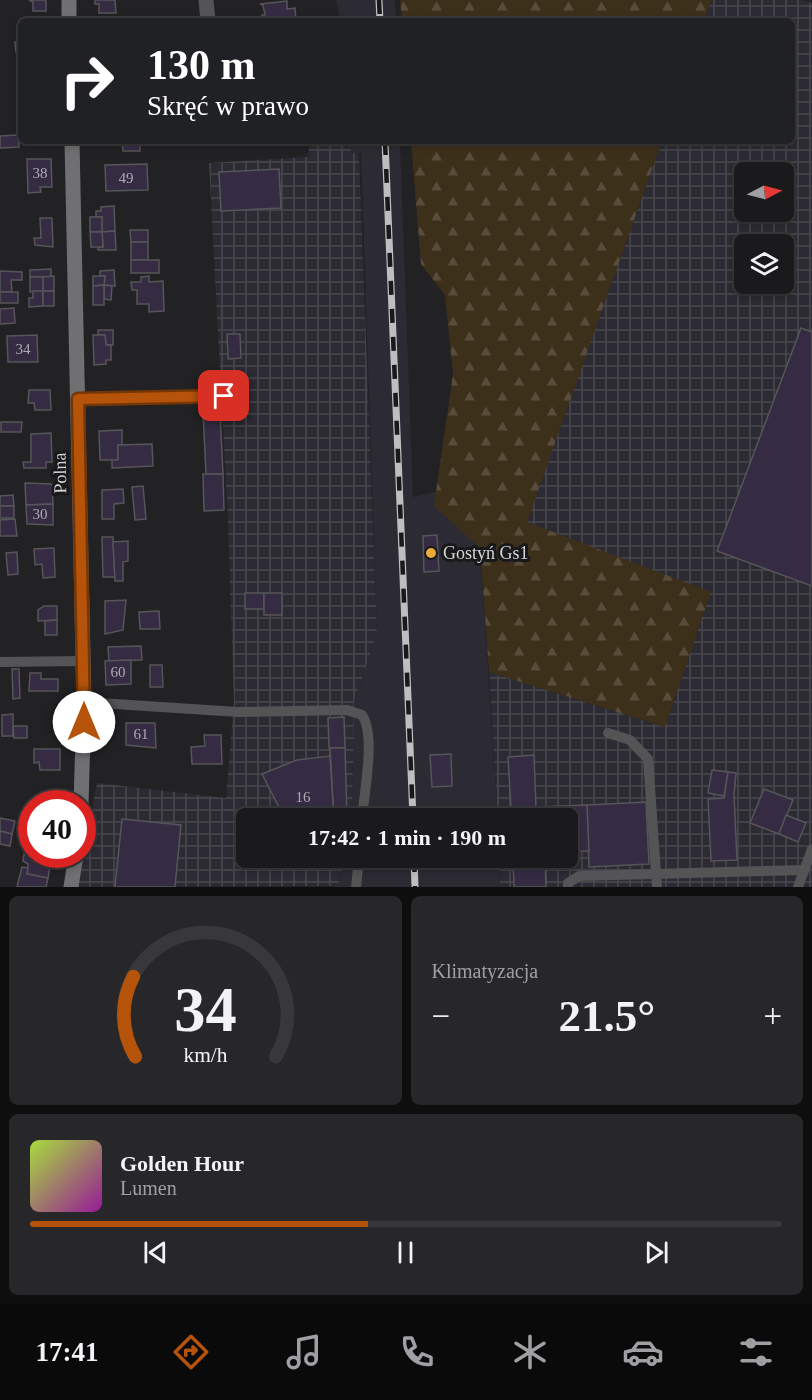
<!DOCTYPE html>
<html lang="pl">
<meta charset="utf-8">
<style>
:root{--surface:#1a191b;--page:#272628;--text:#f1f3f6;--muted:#9fa0a3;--line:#38383a;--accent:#b45309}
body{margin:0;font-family:"Times New Roman",serif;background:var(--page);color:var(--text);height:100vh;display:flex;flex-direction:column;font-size:22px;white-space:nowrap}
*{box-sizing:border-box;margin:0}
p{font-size:20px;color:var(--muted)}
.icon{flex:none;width:33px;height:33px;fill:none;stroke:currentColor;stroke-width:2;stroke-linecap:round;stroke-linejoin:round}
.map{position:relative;height:887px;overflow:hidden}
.panel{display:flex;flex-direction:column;gap:9px;padding:9px;background:#0e0e0f;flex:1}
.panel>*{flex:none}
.top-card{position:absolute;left:18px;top:18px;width:777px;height:126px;border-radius:9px;box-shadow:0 3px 9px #0003,0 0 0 2px var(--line);background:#202124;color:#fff;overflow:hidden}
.needle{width:39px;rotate:84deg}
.tools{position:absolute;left:734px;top:162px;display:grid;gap:12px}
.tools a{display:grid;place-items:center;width:60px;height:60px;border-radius:9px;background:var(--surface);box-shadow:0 3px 9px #0003,0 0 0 2px var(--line);font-size:30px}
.speed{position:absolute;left:18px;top:790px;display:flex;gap:12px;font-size:30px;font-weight:700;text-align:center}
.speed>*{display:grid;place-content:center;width:78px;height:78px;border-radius:50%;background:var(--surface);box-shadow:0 3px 9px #0003,0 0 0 2px var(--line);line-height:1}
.speed .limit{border:9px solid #d22;background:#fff;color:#111}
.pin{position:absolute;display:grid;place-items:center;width:51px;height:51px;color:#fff;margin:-26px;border-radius:12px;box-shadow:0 3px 9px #0006}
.me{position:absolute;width:66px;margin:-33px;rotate:0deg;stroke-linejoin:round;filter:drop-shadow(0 0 4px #0008)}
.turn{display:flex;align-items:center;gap:21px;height:126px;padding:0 30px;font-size:27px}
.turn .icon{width:78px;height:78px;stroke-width:2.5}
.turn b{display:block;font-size:42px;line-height:51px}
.big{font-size:45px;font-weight:800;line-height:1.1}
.panel .card{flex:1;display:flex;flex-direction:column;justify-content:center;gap:9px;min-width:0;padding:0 21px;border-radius:9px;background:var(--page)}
.panel .dial{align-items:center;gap:0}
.dial svg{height:156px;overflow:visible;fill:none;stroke:var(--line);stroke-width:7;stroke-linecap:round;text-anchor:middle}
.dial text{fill:var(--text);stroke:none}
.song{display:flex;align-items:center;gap:18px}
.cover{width:72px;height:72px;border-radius:9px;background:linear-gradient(135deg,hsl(80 70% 55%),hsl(300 70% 35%))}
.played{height:6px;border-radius:3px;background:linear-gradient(90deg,var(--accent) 45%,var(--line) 45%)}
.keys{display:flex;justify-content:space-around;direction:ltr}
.heat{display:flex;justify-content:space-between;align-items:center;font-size:33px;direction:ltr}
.panel .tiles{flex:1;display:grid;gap:9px;grid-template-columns:1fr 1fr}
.card:last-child{grid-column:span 2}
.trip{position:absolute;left:236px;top:808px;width:342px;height:60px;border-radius:9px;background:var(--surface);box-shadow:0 3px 9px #0003,0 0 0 2px var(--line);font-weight:800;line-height:60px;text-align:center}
.tabs{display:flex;height:96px;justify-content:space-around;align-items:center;background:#0a0a0b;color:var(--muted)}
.tabs .icon{width:42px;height:42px}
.tabs .selected{color:var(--accent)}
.tabs b{font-size:27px;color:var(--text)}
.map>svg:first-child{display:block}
</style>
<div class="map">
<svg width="812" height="887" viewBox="0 0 812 887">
<defs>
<pattern id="industrial-grid" width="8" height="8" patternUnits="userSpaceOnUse" patternTransform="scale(1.5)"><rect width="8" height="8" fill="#2c2a32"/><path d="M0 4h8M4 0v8" fill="none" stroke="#4a484f"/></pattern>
<pattern id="forest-firs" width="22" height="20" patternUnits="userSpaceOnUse" patternTransform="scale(1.5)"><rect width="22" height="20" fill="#3d301b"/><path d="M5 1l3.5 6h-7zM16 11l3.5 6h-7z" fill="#584d3b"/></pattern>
</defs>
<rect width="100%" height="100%" fill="#222124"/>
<g fill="#2c2a32">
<polygon points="336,0 395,0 396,21 340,21"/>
<polygon points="350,141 400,141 413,497 456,487 476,490 498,819 352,819 354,703 377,634 361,153 350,153"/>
<polygon points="346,858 499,858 500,887 334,887 339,883"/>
</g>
<g fill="url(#industrial-grid)" fill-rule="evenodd">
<path d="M712,0H803L812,3V887H500L499,858H567V819H498L489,672L665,727L710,592L526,523L662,141H792V21H704ZM744,172H783V212H744ZM744,244H783V284H744Z"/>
<polygon points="311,141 351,141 351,153 359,153 377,634 354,702 352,819 246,819 246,858 345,858 338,886 77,887 97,783 226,798 234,702 228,521 209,163 307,157"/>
</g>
<g fill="url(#forest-firs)">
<polygon points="400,0 712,0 704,21 402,21"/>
<polygon points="411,141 662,141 527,522 711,592 665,727 489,672 480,548 434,506 453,374 445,295 421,264"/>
</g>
<g fill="#352c44" stroke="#565557" stroke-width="1.5">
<polygon points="29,0 46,0 46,11 33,11 33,2"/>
<polygon points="95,0 115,0 116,13 99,13 99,4 95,4"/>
<polygon points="287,1 287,9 295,8 296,21 262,21 262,15 265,15 263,5 260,4"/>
<polygon points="15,42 21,42 21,52 16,52"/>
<polygon points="18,135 19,147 0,148 0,136"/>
<polygon points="140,141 140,151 123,151 122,142"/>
<polygon points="27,159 51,159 52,187 40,187 41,192 28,193"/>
<polygon points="147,164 148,190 106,191 105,165"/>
<polygon points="279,169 281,208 221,211 219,172"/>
<polygon points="114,206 115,231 102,232 102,217 96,217 96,211 101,211 101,207"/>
<rect x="90" y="217" width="12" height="15"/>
<polygon points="40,218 52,218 53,247 35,245 34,238 41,238"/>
<polygon points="130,230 148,230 148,242 131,242"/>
<polygon points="115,231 116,250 98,250 98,247 103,247 102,232"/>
<polygon points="90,232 102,232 103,247 91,247"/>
<rect x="131" y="242" width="17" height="18"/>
<rect x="131" y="260" width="28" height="13"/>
<polygon points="51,269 51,277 30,277 30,270"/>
<polygon points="114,270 115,286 104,285 105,276 100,276 100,271"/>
<polygon points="0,271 22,272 22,280 11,280 12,292 0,292"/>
<polygon points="54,276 54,291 43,291 43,277"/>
<polygon points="93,276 105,276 104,285 93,286"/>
<polygon points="149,276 149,282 163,281 164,311 149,312 149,304 137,304 137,290 132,290 131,282 141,282 141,277"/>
<polygon points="30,277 43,277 43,291 30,292"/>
<polygon points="104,285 112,286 111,300 104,299"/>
<polygon points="104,285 104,305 93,305 93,286"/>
<polygon points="33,291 43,291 43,306 29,307 29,298 33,298"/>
<rect x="43" y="291" width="11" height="15"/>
<rect x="0" y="292" width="18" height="11"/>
<polygon points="14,308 15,323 0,324 0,309"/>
<polygon points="801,328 812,332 812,586 717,551"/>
<polygon points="98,330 113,330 113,345 106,345 105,335 98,335"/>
<polygon points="227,334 240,334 241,358 228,359"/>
<polygon points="37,335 38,362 8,362 7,336"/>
<polygon points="93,335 105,335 106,345 111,345 111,360 106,360 106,364 94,365"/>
<polygon points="29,390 50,390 51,410 35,410 34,403 28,403"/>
<polygon points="203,411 220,411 223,474 206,474"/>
<polygon points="1,422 22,422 21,432 1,432"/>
<polygon points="122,430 122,445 118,445 118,460 100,460 99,431"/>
<polygon points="51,433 52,462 46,462 46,468 24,468 23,462 31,462 31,434"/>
<polygon points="152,444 153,466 112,468 112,460 118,460 118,445"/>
<polygon points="203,474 223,474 224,510 204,511"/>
<polygon points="25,483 52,484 53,504 26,505"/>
<polygon points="143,486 146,519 135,520 132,487"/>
<polygon points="123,489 124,503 114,504 114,519 102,519 102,490"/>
<polygon points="13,495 14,506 0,506 0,496"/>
<polygon points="53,504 53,525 27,524 26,505"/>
<rect x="0" y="506" width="14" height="12"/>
<polygon points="15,519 17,536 0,536 0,520"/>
<polygon points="437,535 439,571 424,572 423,536"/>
<polygon points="102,537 113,537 115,577 103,577"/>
<polygon points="128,541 128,561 123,562 123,581 115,581 113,542"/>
<polygon points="54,548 55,577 43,578 42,564 35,565 34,549"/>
<polygon points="17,552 18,574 8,575 6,553"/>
<rect x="245" y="593" width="19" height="16"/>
<rect x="264" y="593" width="18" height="22"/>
<polygon points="126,600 123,630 105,634 105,601"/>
<polygon points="44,606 57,606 57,620 38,621 38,610"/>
<polygon points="159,611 160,629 140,629 139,612"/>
<polygon points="57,620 57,635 45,635 45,621"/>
<polygon points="141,646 142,660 109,661 108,647"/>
<polygon points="131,660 131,684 106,685 105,661"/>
<polygon points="150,665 162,665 163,687 150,687"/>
<polygon points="12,669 19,669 20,698 13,699"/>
<polygon points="30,673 41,673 41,679 58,679 58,691 29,691"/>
<polygon points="13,714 13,736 2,736 2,715"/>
<polygon points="344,717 345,748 329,748 328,718"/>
<polygon points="126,723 155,723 156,748 126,745"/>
<polygon points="13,726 27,726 27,738 14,738"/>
<polygon points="204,735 221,735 222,764 192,764 191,747 205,746"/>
<polygon points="330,748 345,748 347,819 334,819"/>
<polygon points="34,749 60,749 60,770 40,770 39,762 34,763"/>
<polygon points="451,754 452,786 432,787 430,755"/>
<polygon points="534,755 536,807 511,808 508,757"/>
<polygon points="330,756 334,819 285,819 262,774 297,760"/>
<polygon points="712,770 728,772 724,796 708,793"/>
<polygon points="728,772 736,773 734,795 737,860 711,861 708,799 724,798"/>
<polygon points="764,789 793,800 779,834 750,823"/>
<polygon points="646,802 649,864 589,867 587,805"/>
<polygon points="587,805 589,851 567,851 567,819 511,819 511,808"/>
<polygon points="786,815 806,823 798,842 779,834"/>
<polygon points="0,818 15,821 12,834 0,831"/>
<polygon points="122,819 181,825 175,887 115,887"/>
<polygon points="0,831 12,834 10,846 0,844"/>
<polygon points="30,851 32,855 52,855 48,878 27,874 28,864 23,861 24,854 30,854"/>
<polygon points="513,858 545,858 546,887 514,887"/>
<polygon points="22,867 28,868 27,874 48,878 46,887 17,887"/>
</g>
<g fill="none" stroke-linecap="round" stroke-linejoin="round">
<polyline stroke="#636264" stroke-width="3" stroke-dasharray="4.5 4.5" stroke-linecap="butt" points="88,847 90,814"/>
<g stroke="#545355" stroke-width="10">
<polyline points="78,399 224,396"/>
<polyline points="0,662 83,661"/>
<path d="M84,702L238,712L347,710L362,715C376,735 364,793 362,819"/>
<polyline points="608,733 630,740 648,759 657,887"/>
<polyline points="356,887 359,858"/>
<polyline points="568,887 568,883 579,876 804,870"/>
<polyline points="798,887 812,849"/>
</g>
<polyline stroke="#545355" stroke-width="15" points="206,0 208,21"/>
<g stroke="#706f71" stroke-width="15">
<polyline points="69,0 69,21"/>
<polyline points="72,141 84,702 81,804"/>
<polyline points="71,887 76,855"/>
</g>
<g stroke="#bebec0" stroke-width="7">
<g id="rail">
<polyline points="379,0 380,21"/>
<polyline points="385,141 413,819"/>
<polyline points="414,858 415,887"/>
</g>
</g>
<use href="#rail" stroke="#19181a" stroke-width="4.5" stroke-dasharray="14" stroke-linecap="butt"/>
</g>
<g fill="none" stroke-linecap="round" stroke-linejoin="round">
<g stroke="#753606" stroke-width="15">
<polyline id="route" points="84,722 78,399 224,396"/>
</g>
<use href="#route" stroke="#b45309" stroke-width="10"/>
</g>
<circle fill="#e8ab37" stroke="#19181a" stroke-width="2" cx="431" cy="553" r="6"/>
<g text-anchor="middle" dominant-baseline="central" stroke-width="6" stroke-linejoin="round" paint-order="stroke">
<g font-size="15" fill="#acaab1">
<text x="40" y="173">38</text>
<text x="126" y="178">49</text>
<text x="23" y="349">34</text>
<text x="40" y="514">30</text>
<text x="118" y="672">60</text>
<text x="141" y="734">61</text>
<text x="303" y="797">16</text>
</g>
<g font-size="18" fill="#d4d4d5" stroke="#19181a">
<text transform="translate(60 473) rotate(-91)">Polna</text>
</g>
<g font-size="18" fill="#d4d4d5" stroke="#19181a" text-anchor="start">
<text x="443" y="553">Gostyń Gs1</text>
</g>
</g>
</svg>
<div class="tools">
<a><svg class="needle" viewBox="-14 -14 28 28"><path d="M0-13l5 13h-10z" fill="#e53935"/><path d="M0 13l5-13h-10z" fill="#9fa0a3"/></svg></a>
<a><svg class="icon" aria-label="layers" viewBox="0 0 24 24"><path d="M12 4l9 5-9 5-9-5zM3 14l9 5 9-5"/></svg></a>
</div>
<div class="speed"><div class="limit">40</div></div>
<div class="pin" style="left:224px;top:396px;background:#d93025"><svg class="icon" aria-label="arrive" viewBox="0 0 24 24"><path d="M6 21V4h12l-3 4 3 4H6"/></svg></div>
<svg class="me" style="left:84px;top:722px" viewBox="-20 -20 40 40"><circle r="19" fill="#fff"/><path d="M0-13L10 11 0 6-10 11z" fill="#b45309"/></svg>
<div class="trip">17:42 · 1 min · 190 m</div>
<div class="top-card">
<div class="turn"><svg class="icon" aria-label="right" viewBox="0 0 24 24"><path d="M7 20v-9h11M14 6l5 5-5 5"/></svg><div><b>130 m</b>Skręć w prawo</div></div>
</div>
</div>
<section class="panel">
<div class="tiles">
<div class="card dial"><svg viewBox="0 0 100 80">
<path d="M14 69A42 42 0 1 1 86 69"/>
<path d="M14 69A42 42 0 0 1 13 28" stroke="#b45309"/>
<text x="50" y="56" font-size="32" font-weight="700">34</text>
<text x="50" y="72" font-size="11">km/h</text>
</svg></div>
<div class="card"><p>Klimatyzacja</p>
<div class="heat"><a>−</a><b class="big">21.5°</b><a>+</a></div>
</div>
<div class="card">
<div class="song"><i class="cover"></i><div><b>Golden Hour</b><p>Lumen</p></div></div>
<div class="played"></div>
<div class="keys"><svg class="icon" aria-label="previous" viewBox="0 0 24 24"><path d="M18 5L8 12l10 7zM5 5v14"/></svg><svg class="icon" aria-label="pause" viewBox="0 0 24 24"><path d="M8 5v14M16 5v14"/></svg><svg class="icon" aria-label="next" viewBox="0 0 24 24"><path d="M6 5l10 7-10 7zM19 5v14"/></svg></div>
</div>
</div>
</section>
<nav class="tabs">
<b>17:41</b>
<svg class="icon selected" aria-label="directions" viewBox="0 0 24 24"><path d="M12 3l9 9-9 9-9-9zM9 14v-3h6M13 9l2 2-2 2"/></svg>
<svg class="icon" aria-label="music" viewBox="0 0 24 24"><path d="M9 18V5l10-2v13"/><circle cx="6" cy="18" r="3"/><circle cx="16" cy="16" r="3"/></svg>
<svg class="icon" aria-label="phone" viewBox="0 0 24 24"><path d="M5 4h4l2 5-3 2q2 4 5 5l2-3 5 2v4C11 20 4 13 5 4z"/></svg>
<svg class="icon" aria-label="climate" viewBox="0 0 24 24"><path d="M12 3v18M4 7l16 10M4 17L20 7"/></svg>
<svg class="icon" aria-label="car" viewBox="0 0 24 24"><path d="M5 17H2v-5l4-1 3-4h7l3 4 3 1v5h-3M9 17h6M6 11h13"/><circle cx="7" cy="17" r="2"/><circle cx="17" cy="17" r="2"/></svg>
<svg class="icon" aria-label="filters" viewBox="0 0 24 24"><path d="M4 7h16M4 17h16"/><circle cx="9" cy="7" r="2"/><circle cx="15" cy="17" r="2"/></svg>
</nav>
